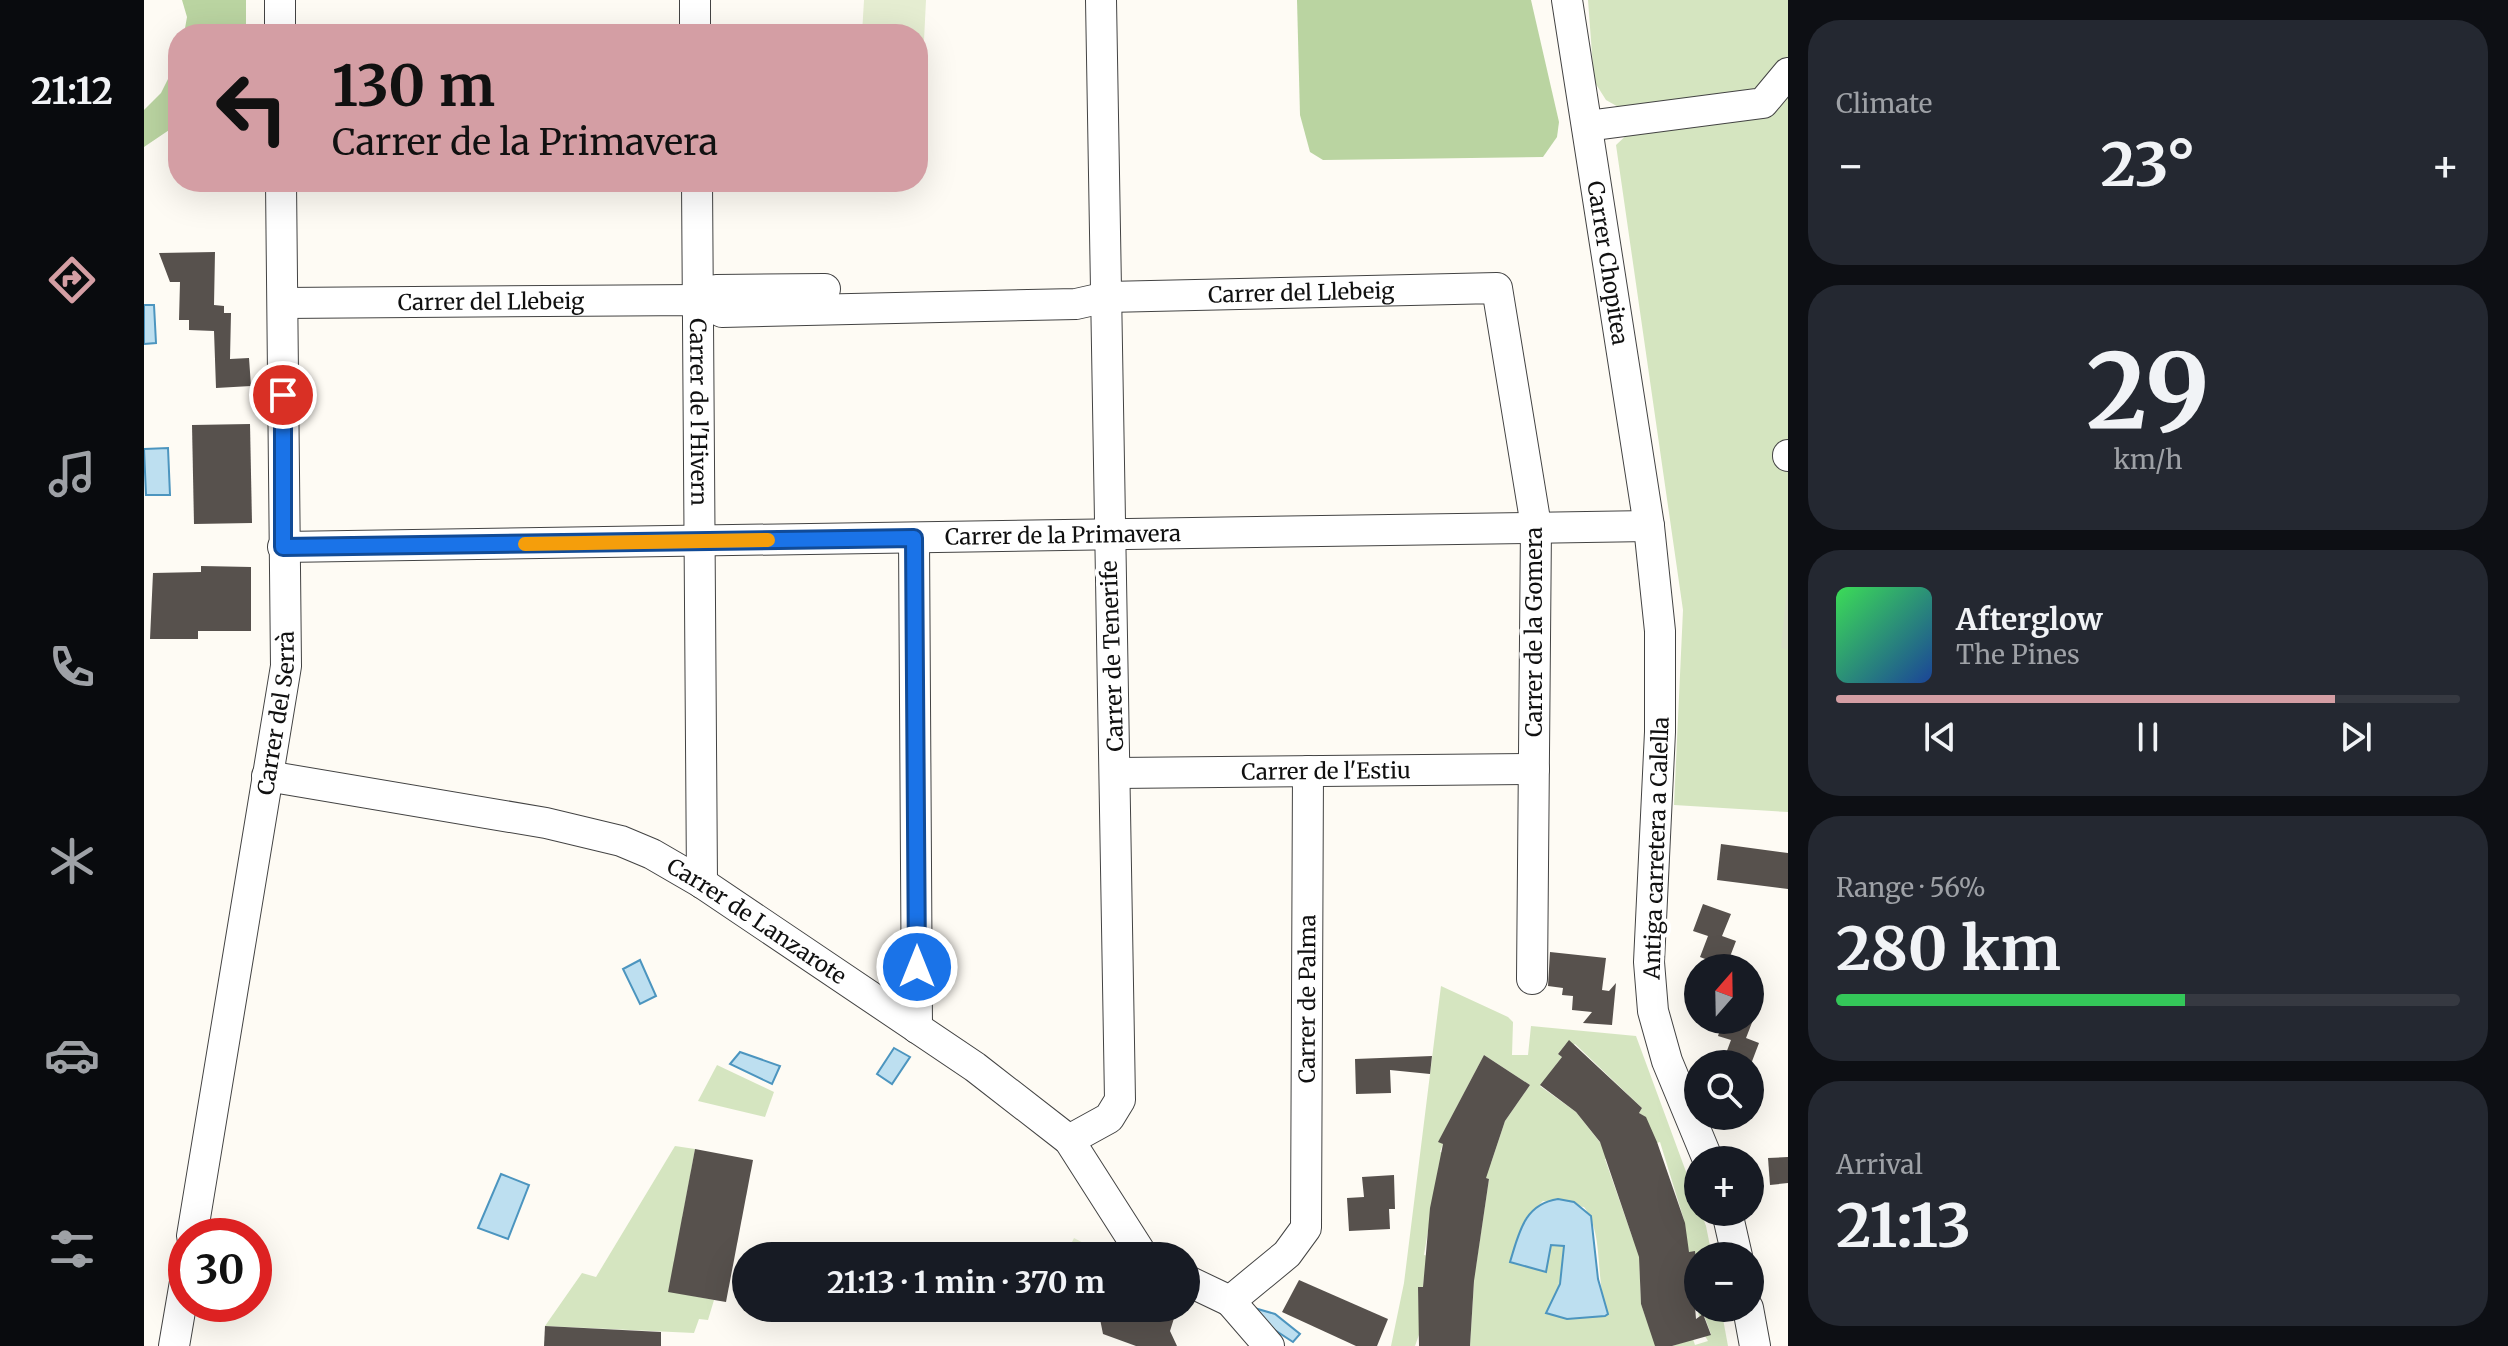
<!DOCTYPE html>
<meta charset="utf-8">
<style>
:root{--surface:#171b24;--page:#242831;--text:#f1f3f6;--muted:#9ea1a6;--line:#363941;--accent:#d49ea4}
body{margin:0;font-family:Merriweather,serif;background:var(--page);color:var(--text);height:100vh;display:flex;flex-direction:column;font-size:30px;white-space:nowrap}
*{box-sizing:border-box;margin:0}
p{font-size:26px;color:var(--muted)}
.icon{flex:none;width:44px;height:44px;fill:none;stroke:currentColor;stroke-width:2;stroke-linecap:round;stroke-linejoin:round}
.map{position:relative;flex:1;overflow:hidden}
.drawer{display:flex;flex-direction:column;gap:20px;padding:20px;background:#0d0f14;width:720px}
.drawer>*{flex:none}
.top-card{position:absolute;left:24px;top:24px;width:760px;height:168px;border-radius:32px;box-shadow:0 8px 32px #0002;background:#d49ea4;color:#111;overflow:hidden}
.needle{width:52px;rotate:20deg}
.fabs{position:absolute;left:1540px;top:954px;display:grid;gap:16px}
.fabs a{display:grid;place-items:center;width:80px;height:80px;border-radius:50%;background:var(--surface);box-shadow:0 8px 32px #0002;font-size:40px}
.speed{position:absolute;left:24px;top:1218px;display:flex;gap:16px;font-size:40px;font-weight:700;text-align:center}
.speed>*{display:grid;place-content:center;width:104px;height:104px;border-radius:50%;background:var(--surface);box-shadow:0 8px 32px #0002;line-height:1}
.speed .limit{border:12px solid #d22;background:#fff;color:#111}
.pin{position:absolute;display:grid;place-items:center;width:68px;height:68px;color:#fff;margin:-34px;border:4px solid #fff;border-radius:50%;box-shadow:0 2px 8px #0007}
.me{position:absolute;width:88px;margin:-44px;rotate:0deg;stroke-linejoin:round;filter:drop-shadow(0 0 6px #0008)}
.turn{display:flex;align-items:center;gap:28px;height:168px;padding:0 32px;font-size:36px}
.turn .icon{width:104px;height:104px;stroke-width:2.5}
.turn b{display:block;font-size:56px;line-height:68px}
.big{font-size:60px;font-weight:700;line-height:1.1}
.drawer .tile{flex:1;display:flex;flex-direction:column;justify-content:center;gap:12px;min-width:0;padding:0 28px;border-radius:32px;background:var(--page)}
.drawer .dial{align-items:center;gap:0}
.dial b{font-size:104px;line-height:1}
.song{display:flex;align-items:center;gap:24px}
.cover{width:96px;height:96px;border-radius:12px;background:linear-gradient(135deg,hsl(130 70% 55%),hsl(220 70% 35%))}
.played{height:8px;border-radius:4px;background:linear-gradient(90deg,var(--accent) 80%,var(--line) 80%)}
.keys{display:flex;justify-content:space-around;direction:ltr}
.heat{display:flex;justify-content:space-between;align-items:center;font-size:44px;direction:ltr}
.charge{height:12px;border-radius:6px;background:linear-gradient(90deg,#34c759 56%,var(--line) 0)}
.trip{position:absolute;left:588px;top:1242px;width:468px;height:80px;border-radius:40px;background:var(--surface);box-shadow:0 8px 32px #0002;font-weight:700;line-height:80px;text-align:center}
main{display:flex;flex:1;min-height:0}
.tab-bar{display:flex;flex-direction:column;width:144px;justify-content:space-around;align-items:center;background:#090b0e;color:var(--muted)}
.tab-bar .icon{width:56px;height:56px}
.tab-bar .current{color:var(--accent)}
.tab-bar b{font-size:36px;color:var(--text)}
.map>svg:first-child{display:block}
</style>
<main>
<nav class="tab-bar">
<b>21:12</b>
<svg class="icon current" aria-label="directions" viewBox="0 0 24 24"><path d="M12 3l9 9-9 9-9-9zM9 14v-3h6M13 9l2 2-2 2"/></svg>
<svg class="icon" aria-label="music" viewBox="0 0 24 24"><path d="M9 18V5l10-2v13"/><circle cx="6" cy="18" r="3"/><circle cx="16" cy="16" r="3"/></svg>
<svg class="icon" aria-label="phone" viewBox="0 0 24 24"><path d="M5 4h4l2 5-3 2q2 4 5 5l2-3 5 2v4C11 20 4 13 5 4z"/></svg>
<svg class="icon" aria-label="climate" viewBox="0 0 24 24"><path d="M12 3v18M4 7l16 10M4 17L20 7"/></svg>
<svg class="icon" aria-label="car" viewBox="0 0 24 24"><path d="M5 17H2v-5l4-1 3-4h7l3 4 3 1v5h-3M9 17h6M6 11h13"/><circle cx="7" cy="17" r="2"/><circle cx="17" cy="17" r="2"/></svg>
<svg class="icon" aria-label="filters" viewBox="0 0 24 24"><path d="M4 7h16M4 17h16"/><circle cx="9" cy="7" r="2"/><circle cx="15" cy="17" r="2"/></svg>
</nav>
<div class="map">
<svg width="1644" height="1346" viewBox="0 0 1644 1346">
<rect width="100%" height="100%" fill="#fefbf4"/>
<g fill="#d5e5c0" fill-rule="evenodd">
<polygon points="1444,0 1644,0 1644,812 1530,805 1539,610 1472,145 1488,130 1494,118 1462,100 1450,81"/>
<path d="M1297,986L1364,1017L1369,1022L1368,1055H1384L1387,1026L1492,1036L1562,1226L1568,1256H1554V1308H1577L1584,1346H1528L1549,1339L1551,1345L1564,1341L1561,1336L1567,1334L1560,1315L1555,1317L1548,1270H1553L1551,1252H1545L1543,1244L1495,1253L1497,1304L1512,1346H1326L1330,1281L1280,1277L1279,1287H1274L1276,1332L1271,1346H1247L1260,1283ZM1422,1044L1427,1047L1431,1044L1498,1108L1495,1113L1500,1117L1458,1145L1432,1112L1396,1086L1418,1057L1414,1054ZM1340,1055L1386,1085L1361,1121L1347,1163L1296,1152L1299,1144L1295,1141ZM1516,1142L1540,1220L1489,1239L1461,1159ZM1295,1165L1345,1179L1332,1266L1280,1255ZM1399,1201L1440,1207C1461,1234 1450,1281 1464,1313H1403C1412,1293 1424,1268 1420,1246L1407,1245L1402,1272L1381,1219Z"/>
<polygon points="573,1065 630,1092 621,1117 554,1101"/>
<polygon points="531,1146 551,1149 525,1291 570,1300 564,1320 555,1319 550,1333 401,1326 438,1273 452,1277"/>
</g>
<g fill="#bad4a1">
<polygon points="38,0 102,0 102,34 40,34 43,17"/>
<polygon points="1153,0 1387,0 1415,122 1413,137 1399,157 1179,160 1166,152 1156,115"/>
<polygon points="34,59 34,124 0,147 0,110 17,93"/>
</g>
<polygon fill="#d7dfc6" points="1644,579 1644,650 1637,648"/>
<g fill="#e5edd1">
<polygon points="720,0 782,0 779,61 774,60 774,34 718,34"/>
<polygon points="930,1238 960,1254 959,1256 921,1256"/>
</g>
<g fill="#bddff0" stroke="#4c95bf" stroke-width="2">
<polygon points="0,305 10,305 12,343 0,344"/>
<polygon points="24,448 26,495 2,495 0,449"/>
<polygon points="496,960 512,996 496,1004 479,969"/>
<polygon points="750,1048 766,1057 748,1084 733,1074"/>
<polygon points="596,1052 636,1066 628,1084 586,1064"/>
<polygon points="357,1174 385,1185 364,1239 334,1228"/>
<path d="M1414,1199L1430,1202L1447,1216L1454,1279L1464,1314L1461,1316L1423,1319L1402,1313L1416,1284L1420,1246L1407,1245L1402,1272L1366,1262C1375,1233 1380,1204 1414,1199Z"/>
<polygon points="1086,1301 1131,1314 1156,1334 1149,1342"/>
</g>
<g fill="#57514d">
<polygon points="71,252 70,305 80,306 80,313 87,313 86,359 105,358 107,386 72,388 70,331 45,330 45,320 35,320 36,282 26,282 15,253"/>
<polygon points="106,424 108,523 50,524 48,425"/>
<polygon points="57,566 107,567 107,631 54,631 54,639 6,639 9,573 57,572"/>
<polygon points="1577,844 1644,853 1644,889 1573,880"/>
<polygon points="1559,904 1587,914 1578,936 1592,941 1582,967 1556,957 1564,936 1549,931"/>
<polygon points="1406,952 1462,958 1458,990 1465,991 1472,983 1468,1025 1439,1023 1448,1012 1428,1010 1429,996 1418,995 1419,988 1404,986"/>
<polygon points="1579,1020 1609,1020 1602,1038 1615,1043 1607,1064 1578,1064 1587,1040 1574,1036"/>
<polygon points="1425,1040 1498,1108 1495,1113 1502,1117 1513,1142 1541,1223 1545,1252 1551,1251 1553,1270 1548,1270 1552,1319 1559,1314 1567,1335 1528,1346 1511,1346 1497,1304 1495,1257 1456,1142 1432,1112 1396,1085 1418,1057 1414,1054"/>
<polygon points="1340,1055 1386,1085 1361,1121 1342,1178 1345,1179 1330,1281 1326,1346 1275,1346 1274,1287 1279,1287 1286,1208 1299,1144 1294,1142"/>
<polygon points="1288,1056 1286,1074 1246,1070 1247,1093 1212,1094 1211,1059"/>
<polygon points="551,1149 609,1160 582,1302 524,1292"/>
<polygon points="1644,1157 1644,1183 1626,1185 1624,1158"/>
<polygon points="1250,1175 1251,1209 1245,1209 1246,1229 1205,1231 1203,1198 1220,1197 1218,1177"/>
<polygon points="1155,1280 1244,1319 1233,1346 1212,1346 1138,1312"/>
<polygon points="962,1308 1020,1308 1032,1312 1026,1331 1033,1346 992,1346 959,1334 955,1314"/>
<polygon points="401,1326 517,1332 517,1346 400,1346"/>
</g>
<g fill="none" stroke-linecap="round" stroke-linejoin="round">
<g stroke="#434343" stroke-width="32">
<g id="minor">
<polyline points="136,0 136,34"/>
<polyline points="551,0 551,34"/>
<path id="s1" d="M1423,0L1505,526L1516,631V732L1505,962L1509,1011L1523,1061L1564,1160"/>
<polyline points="1443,126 1619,103 1644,73"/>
<path id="s2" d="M553,182L558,883"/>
<polyline points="554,300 572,290 681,289"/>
<path id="s3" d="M139,303L554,300L578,312L932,304L963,297L1353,288L1392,526L1388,979"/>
<polyline points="1644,455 1644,456"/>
<polyline points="770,538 773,1028"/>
<path id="s4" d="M139,547L1505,526"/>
<path id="s5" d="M972,773L1390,769"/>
<path id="s6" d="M123,776L402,823L477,841L508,854L558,883L831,1067L925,1140L999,1256"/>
<polyline points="925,1140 965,1118 976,1100 957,0"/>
<polyline points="1583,1212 1593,1256"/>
<path id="s7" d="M48,1236L142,666L137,182"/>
<path id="s8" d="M1042,1280L1086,1301L1143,1254L1162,1228L1164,771"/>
<polyline points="1086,1301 1125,1346"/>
<polyline points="1604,1308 1611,1346"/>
<polyline points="30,1346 42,1276"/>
</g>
</g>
<use href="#minor" stroke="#fff" stroke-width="30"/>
</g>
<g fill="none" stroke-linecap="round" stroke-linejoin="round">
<g stroke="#114b97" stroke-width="20">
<polyline id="route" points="139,395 139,547 770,538 773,967"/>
</g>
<use href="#route" stroke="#1a73e8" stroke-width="14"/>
<polyline stroke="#f59e0b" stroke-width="14" points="381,544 624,540"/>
</g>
<g text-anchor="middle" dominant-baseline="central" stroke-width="8" stroke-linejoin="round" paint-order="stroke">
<g font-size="22" fill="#101010" stroke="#fff">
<text stroke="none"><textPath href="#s1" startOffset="266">Carrer Chopitea</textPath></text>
<text stroke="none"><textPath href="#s3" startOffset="1022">Carrer del Llebeig</textPath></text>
<text stroke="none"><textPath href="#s3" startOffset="208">Carrer del Llebeig</textPath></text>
<text stroke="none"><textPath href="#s2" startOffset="230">Carrer de l'Hivern</textPath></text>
<text stroke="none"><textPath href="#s4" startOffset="780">Carrer de la Primavera</textPath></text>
<text transform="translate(1390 632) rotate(-90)">Carrer de la Gomera</text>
<text transform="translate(968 656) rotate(-92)">Carrer de Tenerife</text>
<text stroke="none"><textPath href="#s7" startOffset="530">Carrer del Serrà</textPath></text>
<text stroke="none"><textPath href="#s5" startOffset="210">Carrer de l'Estiu</textPath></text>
<text transform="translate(1512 848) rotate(-88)">Antiga carretera a Calella</text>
<text stroke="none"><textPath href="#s6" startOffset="518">Carrer de Lanzarote</textPath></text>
<text stroke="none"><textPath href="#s8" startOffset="384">Carrer de Palma</textPath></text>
</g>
</g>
</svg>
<div class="fabs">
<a><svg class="needle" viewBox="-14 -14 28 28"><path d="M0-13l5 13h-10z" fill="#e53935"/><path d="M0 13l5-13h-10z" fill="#9ea1a6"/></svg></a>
<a><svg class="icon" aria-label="search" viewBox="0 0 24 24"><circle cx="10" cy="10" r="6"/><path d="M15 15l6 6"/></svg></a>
<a>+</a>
<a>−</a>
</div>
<div class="speed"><div class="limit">30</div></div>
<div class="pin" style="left:139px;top:395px;background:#d93025"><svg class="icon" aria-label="arrive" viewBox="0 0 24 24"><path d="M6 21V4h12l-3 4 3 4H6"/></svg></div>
<svg class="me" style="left:773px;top:967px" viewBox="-20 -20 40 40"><circle r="17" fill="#1a73e8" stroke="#fff" stroke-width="3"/><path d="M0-11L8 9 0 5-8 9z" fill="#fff"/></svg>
<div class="trip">21:13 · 1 min · 370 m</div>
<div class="top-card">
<div class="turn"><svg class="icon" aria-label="left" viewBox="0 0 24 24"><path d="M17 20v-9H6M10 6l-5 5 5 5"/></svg><div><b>130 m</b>Carrer de la Primavera</div></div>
</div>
</div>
<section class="drawer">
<div class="tile"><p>Climate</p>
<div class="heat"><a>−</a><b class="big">23°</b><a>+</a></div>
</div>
<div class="tile dial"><b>29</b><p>km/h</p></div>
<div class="tile">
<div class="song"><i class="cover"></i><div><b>Afterglow</b><p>The Pines</p></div></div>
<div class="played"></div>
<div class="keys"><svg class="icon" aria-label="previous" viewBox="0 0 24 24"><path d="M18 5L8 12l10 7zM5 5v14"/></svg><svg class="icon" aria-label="pause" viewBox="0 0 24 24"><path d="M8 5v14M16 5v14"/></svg><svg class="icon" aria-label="next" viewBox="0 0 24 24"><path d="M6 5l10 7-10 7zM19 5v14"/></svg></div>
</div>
<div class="tile"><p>Range · 56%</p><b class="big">280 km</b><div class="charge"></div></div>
<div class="tile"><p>Arrival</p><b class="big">21:13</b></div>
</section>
</main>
